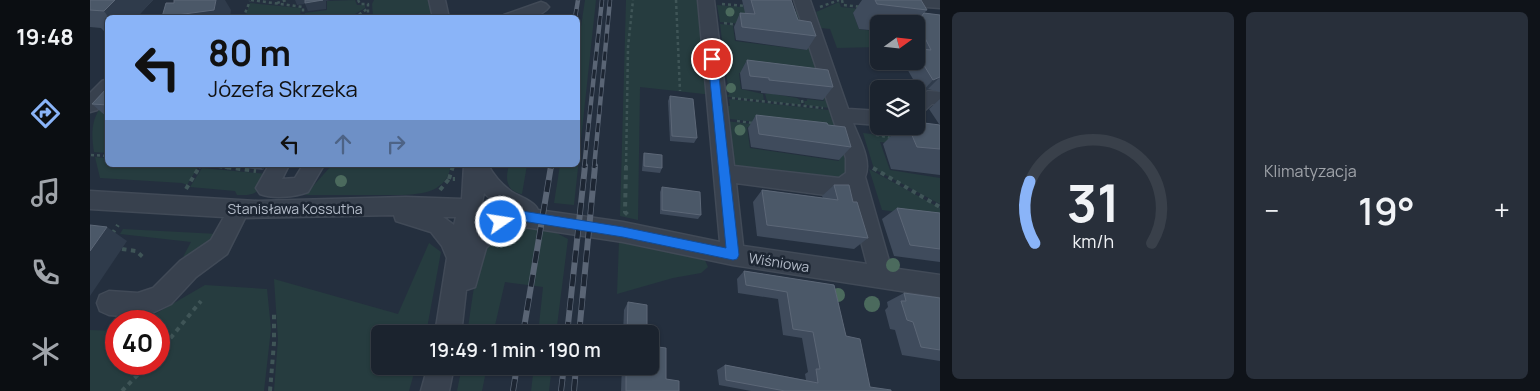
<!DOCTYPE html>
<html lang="pl">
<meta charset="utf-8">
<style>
:root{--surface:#1b232e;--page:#282f3a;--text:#f1f3f6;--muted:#a0a4aa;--line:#39404a;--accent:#8ab4f8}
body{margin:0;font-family:Manrope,sans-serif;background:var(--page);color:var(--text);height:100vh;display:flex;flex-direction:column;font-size:19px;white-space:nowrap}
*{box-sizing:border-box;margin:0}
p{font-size:16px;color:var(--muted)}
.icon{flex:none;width:28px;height:28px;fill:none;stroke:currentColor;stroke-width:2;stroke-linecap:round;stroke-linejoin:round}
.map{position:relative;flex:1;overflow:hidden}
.side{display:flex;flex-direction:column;gap:12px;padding:12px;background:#0f1319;width:600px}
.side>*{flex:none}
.hud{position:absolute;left:15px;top:15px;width:475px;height:152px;border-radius:8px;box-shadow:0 1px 4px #0004,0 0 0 1px var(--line);background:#8ab4f8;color:#111;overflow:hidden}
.needle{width:32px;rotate:75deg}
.fabs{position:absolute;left:780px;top:15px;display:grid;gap:10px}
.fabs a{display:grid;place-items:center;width:55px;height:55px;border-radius:8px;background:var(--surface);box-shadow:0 1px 4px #0004,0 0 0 1px var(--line);font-size:25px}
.speed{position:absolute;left:15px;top:310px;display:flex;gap:10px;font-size:25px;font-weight:700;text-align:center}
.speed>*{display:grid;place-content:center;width:65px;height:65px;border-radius:50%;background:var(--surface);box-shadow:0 1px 4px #0004,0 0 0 1px var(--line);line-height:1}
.speed .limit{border:8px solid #d22;background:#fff;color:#111}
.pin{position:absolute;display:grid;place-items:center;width:42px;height:42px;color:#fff;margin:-21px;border:2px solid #fff;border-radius:50%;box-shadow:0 1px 5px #0007}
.me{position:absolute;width:55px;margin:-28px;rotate:77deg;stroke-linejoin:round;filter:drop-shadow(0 0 4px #0008)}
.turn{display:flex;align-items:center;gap:18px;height:105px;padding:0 20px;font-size:22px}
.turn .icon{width:65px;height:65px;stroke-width:2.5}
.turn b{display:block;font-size:35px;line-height:42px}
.lanes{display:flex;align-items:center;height:48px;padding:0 20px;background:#0003;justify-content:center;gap:25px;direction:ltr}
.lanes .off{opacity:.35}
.big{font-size:38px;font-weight:600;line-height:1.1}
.side .card{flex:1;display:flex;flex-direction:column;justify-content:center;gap:8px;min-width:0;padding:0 18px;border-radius:8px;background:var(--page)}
.side .dial{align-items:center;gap:0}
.dial svg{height:130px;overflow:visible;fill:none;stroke:var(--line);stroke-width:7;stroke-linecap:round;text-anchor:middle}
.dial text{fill:var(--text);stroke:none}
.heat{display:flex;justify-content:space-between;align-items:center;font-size:28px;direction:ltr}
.side .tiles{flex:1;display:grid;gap:12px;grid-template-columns:repeat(2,1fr)}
.trip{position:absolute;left:281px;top:325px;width:288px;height:50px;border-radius:8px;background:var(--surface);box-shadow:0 1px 4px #0004,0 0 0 1px var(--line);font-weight:600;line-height:50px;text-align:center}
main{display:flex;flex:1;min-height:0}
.tab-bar{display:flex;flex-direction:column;width:90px;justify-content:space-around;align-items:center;background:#0b0e12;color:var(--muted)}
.tab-bar .icon{width:35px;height:35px}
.tab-bar .selected{color:var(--accent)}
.tab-bar b{font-size:22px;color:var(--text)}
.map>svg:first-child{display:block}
</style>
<main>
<nav class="tab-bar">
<b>19:48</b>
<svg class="icon selected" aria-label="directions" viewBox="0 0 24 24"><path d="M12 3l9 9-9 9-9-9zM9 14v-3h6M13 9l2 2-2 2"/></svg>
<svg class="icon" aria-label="music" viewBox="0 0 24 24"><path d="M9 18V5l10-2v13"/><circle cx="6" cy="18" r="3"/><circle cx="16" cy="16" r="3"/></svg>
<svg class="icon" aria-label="phone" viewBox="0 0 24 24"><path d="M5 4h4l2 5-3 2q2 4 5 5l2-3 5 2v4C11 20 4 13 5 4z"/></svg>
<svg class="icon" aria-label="climate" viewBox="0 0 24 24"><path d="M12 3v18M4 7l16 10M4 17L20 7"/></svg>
</nav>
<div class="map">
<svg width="850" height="391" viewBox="0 0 850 391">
<rect width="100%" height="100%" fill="#242f3e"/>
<g fill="#263c3f">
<polygon points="265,0 267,5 275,5 275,8 260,17 214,17 215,13 237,10 237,1"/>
<polygon points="284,0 339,0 343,17 283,17 282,4"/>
<polygon points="495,0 506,0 484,205 464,203 470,165 488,165 488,46"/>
<polygon points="536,0 613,0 623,95 550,87 548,220 530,216"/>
<polygon points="749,2 751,7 782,10 784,15 763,13 769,29 789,32 789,47 747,48 740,29 731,28 726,12"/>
<polygon points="160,3 211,8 210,17 155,17"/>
<polygon points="627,5 713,12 719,30 630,22"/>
<polygon points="630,24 660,27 643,26 645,41 717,50 713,35 719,32 747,109 715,105 714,101 717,101 717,99 734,101 728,83 649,73 651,89 673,94 674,101 631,96 639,95"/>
<polygon points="678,93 707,98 710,100 711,105 677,101 675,94"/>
<path d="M17,98V153L4,152C0,127 3,116 17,98Z"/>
<polygon points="639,99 748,111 755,133 632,118 630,105 640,106"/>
<polygon points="635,121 679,126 675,129 657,127 660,148 749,161 744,140 756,135 757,181 640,172"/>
<polygon points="773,133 814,138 817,145 790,142 800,170 850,178 850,204 784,169"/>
<polygon points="5,157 17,158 18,165 87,165 108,167 97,185 92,183 10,178"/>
<path d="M242,165H360C361,177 351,187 340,191C324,196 305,195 289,195C264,195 240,195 215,195Z"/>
<path d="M419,165H437L432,194C416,191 415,179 419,165Z"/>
<path d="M112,168L178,174C168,191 169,196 147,195L145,191L100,187Z"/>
<polygon points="779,169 850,208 850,218 792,210"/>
<polygon points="421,224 459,229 478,239 466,334 448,334 453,287 415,282 403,334 377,334 389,253"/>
<polygon points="33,229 128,234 106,255 93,257 101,242 30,234"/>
<polygon points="529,241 614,258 618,267 611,273 583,278 527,294"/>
<polygon points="339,243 351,252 336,334 290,334 290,366 326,366 319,391 184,391 188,339 184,279 308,314"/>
<polygon points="115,285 177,289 181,329 174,391 0,391 0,330 26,331 26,364 69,364 69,321 53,321"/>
<polygon points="372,366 397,366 392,391 367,391"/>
<polygon points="444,366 462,366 459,391 441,391"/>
</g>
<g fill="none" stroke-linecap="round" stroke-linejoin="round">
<g stroke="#414a57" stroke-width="3">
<g id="minor">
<polygon points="339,0 355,0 359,18 343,18"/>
<path d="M608,0H624L644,166L749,178L756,173V158L704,0H720L758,109L789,111V125L763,123C769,139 782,160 775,177L801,268L850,275V297L643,265L533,242L428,226L411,233L396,248L385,287L376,290L371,334H345L357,258L352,246L341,232L306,221L304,215L155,218L137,254L106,277L81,304L58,315L48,317L19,315L10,311L7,303L10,295L19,291L48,293L63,288L90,261L121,240L134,217L0,209V191L168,201L316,197L372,199L374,165H398C404,176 412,185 422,192C430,197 444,201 448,210L533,222L630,242ZM646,183L743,196L758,192L777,264L653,246ZM394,193L406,204L392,202ZM353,217H366L364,225ZM387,219L394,220L385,228Z"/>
<polygon points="800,0 850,0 850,8 808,5 803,3"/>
<path d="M451,2L456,4L459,7C450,20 426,18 412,18L414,15Z"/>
<polygon points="18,79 18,97 7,110 0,112 0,93 12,81"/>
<polygon points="838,91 850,92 850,104 842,104 833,112 826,114 826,97"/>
<path d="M179,165H199L192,179L205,178L213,165H234L218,192C205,197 183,199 170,194L166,188Z"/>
<polygon points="338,366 364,366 359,391 331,391"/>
</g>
</g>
<g stroke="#3f5557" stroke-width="2.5" stroke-dasharray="3 3" stroke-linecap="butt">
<polyline points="161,0 213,7 213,18"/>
<polyline points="268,0 270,4 278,4 278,18"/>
<polyline points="586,0 590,91"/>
<polyline points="752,0 753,5 772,7"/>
<polyline points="187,3 197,0"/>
<polyline points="632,4 655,6"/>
<polyline points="730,7 749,0"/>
<polyline points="153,18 160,1"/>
<polyline points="264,18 277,9"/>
<polyline points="634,23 648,25"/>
<polyline points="642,98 733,108"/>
<polyline points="712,100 713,106"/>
<polyline points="647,121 663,123"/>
<polyline points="786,135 802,138"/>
<polyline points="1,155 18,156"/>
<polyline points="117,165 138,168"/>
<polyline points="109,168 111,165"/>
<polyline points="362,168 363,165"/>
<polyline points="536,168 538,47 543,0"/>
</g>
<g stroke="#3f5557" stroke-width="4" stroke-dasharray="4.5 4.5" stroke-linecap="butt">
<polyline points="128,166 166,171"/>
<polyline points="536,166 535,212 538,215"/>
<polyline points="783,168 850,207"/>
<polyline points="359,179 363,166"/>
<polyline points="96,189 110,166"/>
<polyline points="350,190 359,179 365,179"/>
<polyline points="22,234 28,225"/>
<polyline points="32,249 46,251 54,258"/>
<polyline points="69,352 111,301"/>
<polyline points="32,391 58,364"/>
<polyline points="180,391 184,343 184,312"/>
</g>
<use href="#minor" fill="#38414e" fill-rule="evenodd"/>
<g stroke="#5a6575" stroke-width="4.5">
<g id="rail-far1">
<polyline points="485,18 488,0"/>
<polyline points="461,168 461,165"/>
<polyline points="494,168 512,0"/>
<polyline points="504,168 520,0"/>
</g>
</g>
<g stroke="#5a6575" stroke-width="6">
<g id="rail">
<polyline points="433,334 461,166"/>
<polyline points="477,334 495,166"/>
<polyline points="489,334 505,166"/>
<polyline points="423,391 427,366"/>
<polyline points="471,391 474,366"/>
<polyline points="484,391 486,366"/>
</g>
</g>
<use href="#rail-far1" stroke="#1d2633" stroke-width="3" stroke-dasharray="9" stroke-linecap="butt"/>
<use href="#rail" stroke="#1d2633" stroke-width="4.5" stroke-dasharray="12" stroke-linecap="butt"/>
</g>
<g fill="#4b6a5d">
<circle cx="640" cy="12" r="4.5"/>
<circle cx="641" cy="88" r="5"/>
<circle cx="650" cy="130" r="5.5"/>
<circle cx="251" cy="181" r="6"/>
<circle cx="803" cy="265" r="7"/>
<circle cx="748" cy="295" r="7"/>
<circle cx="782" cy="304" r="8"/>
</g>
<g fill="#3f4b5c">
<polygon points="0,0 63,0 46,18 18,18 18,31 14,31 11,28 0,27"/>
<polygon points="652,0 701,0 708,20 726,36 717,50 646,40 644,27 650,13 655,13"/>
<polygon points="772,0 831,0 837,10 834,13 850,15 850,92 838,89 831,93 816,67 819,63 819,61 826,61 826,24 789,24 789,31 769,29 763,13"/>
<polygon points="657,60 743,87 733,100 671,93 671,91 652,89 650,73"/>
<polygon points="18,87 18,118 2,104"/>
<polygon points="580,96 607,138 604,143 580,141 578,101"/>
<polygon points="850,99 850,124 849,124 839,109"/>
<polygon points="666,115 738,125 761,147 749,160 661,147 658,128"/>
<polygon points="850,125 850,175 801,169 793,144 811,126 826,126"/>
<polygon points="554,153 572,168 570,173 552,171 553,157"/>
<polygon points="129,165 176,165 173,170"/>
<polygon points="744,185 763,202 778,238 764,249 667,236 663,202 672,190 733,198 732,196"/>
<polygon points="572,187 611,215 608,219 570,214 570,192"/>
<polygon points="807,208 850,213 850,262 804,256 792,219"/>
<polygon points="654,271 744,285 756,336 780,387 801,391 661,391 629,385 627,370 635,365 716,380 715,374 718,372 712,338 693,335 688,299 648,293 647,279"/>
<polygon points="814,293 850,298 850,361 812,355 805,330 800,329 795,310 798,307 797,302"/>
<polygon points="538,302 557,334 533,334 534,310"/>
<polygon points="532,366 560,366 589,391 531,391"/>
</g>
<g fill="#2f3b4b">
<polygon points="11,0 63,0 46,18 19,18 14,11"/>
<polygon points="126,0 135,0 141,10 140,18 72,17"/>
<polygon points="205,0 241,0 236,1 236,9 218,11 215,4 207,5"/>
<polygon points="850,77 838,89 831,93 843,80"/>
<polygon points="169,165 176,165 173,170"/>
<polygon points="17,227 37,241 0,296 0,251"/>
</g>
<g fill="#4b5868" stroke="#5c6777">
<polygon points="0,0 25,0 14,11 0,10"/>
<polygon points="84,0 126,0 124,10 72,17 76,3 84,3"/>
<polygon points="215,0 233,0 215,3"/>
<polygon points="661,0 701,0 708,20 721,22 726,36 652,27 650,13 665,14"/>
<polygon points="785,0 831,0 837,10 787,4"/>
<polygon points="834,13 850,15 850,77 843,80 827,54 833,55 830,49 841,50 827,22"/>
<polygon points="657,60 738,70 743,87 679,80 679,78 660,76"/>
<polygon points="18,87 18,105 2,104"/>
<polygon points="580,96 603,99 607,138 582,136"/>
<polygon points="666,115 737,123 738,125 755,127 761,147 669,134"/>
<polygon points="826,122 850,125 850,149 827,147 818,126 826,126"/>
<polygon points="554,153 572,155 572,168 554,166"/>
<polygon points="744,185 759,185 763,202 767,202 778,238 677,225 672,190 748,200"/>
<polygon points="572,187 610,192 611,215 572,210"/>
<polygon points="807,208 850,213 850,249 820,245"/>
<polygon points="0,225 17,227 0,251"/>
<polygon points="654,271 744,285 756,336 770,339 780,387 801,390 801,391 695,391 636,380 635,365 728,383 726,369 730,369 723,332 703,329 697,292 656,285"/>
<polygon points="814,293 850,298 850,350 831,347 823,322 817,320 811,301 816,301"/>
<polygon points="538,302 557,305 557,334 537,334"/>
<polygon points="560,346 576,348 576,379 589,381 589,391 536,391 536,366 560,366"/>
</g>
<polygon fill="#1a73e8" stroke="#114b97" points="622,56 627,59 649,255 647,259 643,260 533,237 432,221 411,227 407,225 405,222 407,218 432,211 533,227 636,248 618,59"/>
<g text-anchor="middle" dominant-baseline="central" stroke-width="5" stroke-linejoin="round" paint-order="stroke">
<g font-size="14" fill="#b4bcc9" stroke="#1d2633">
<text x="205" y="208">Stanisława Kossutha</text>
<text transform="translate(689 262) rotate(9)">Wiśniowa</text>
</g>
</g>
</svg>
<div class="fabs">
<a><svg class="needle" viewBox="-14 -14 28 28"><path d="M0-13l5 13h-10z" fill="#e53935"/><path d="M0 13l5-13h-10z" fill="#a0a4aa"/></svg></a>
<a><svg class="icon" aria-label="layers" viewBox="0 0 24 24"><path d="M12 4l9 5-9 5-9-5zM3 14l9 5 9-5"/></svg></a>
</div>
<div class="speed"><div class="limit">40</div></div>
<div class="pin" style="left:622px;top:59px;background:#d93025"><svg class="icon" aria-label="arrive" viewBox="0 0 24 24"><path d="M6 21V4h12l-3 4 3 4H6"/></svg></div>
<svg class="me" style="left:411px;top:222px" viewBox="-20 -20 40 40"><circle r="17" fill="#1a73e8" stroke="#fff" stroke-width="3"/><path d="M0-11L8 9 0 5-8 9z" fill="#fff"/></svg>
<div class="trip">19:49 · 1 min · 190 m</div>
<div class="hud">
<div class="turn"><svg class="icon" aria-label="left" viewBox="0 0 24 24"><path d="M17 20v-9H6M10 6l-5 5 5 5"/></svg><div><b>80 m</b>Józefa Skrzeka</div></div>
<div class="lanes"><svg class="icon" aria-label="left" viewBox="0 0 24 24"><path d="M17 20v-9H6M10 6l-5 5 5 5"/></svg><svg class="icon off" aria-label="ahead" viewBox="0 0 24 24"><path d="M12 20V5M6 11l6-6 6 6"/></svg><svg class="icon off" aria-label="right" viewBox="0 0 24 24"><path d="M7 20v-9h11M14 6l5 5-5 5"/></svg></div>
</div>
</div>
<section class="side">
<div class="tiles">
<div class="card dial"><svg viewBox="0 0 100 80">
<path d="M14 69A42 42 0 1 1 86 69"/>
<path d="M14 69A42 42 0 0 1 11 31" stroke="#8ab4f8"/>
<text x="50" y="56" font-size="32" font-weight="700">31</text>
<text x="50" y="72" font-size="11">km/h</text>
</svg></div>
<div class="card"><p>Klimatyzacja</p>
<div class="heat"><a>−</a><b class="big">19°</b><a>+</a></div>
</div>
</div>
</section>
</main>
